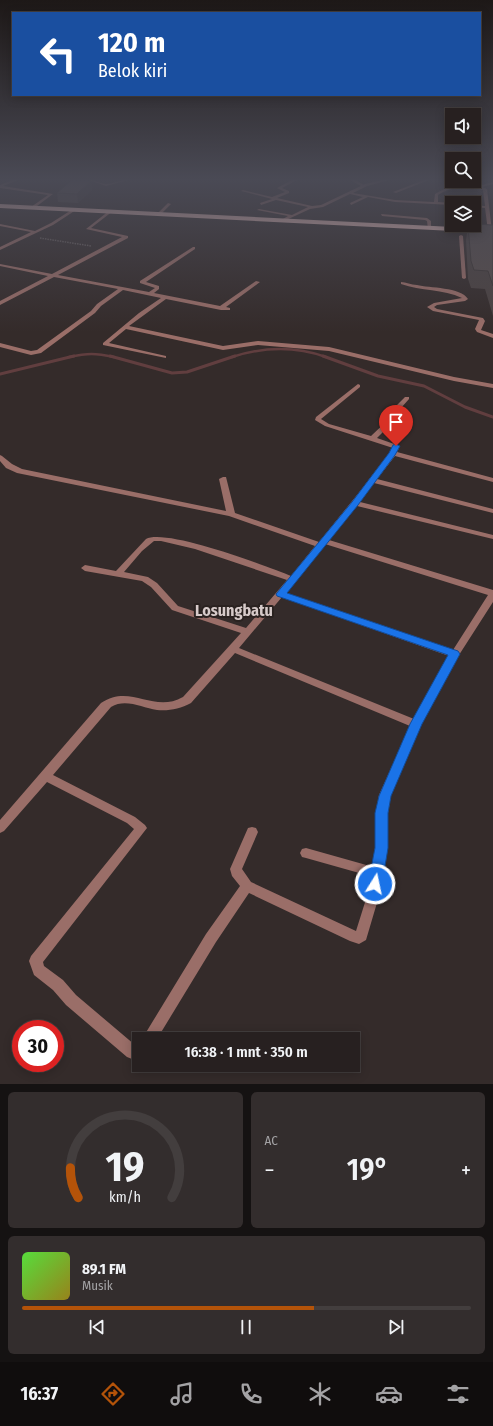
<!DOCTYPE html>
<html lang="id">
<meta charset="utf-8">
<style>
:root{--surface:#272020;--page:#332d2d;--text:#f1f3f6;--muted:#a4a3a5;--line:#433e3e;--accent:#b45309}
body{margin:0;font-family:"Fira Sans Condensed",sans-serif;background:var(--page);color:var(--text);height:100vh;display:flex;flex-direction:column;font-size:15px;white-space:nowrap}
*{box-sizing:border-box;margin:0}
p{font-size:13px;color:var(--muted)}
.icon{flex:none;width:22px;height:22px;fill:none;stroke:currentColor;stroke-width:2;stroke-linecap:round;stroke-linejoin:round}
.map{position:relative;height:1084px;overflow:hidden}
.panel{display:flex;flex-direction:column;gap:8px;padding:8px;background:#151212;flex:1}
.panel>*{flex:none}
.banner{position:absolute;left:12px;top:12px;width:469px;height:84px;border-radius:0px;box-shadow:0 2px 10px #0003,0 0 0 1px var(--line);background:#1a4fa0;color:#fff;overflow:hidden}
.buttons{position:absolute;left:445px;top:108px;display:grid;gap:8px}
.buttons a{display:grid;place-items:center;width:36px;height:36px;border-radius:0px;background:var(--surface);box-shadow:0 2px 10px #0003,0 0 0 1px var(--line);font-size:20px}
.speed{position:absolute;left:12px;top:1020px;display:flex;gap:8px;font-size:20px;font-weight:700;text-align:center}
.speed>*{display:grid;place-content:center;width:52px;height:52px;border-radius:50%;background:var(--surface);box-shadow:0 2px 10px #0003,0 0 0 1px var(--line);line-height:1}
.speed .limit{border:6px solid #d22;background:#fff;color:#111}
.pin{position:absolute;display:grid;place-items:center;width:34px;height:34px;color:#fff;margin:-41px -17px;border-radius:50% 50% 50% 0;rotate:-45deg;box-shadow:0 0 4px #0007}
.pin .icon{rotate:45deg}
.me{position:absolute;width:44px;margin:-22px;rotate:10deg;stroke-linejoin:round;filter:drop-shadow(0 0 3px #0008)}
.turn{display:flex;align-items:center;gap:14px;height:84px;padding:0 20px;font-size:18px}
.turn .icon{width:52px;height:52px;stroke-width:2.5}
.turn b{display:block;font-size:28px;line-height:34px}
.big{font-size:30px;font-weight:600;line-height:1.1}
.panel .widget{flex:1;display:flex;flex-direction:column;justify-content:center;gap:6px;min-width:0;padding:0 14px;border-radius:6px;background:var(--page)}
.panel .dial{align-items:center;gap:0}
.dial svg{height:104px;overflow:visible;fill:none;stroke:var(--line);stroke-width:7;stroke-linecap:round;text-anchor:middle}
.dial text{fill:var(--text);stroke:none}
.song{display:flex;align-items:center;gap:12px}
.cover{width:48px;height:48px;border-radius:6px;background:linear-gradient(135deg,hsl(110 70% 55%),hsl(50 70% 35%))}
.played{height:4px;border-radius:2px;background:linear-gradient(90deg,var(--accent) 65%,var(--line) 65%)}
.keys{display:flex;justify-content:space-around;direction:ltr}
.heat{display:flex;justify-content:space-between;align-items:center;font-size:22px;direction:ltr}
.panel .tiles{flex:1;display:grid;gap:8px;grid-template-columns:1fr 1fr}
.widget:last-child{grid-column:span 2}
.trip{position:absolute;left:132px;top:1032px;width:228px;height:40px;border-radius:0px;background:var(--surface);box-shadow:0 2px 10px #0003,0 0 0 1px var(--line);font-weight:600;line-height:40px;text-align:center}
.tabs{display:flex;height:64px;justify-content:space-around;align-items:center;background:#100d0d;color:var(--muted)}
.tabs .icon{width:28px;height:28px}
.tabs .active{color:var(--accent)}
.tabs b{font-size:18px;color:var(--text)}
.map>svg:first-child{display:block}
</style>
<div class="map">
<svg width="493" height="1084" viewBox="0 0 493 1084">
<rect width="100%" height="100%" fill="#342b2a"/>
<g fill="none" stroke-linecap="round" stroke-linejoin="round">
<g stroke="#613e3f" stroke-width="2.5">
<path d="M69,357C88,353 95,353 114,357"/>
<path d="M232,357C263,347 295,346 326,357"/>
</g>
<g stroke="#613e3f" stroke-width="3">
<polyline points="110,356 172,373 187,372 235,356"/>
<polyline points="323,356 378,376 424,386 465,407 493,417"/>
<polyline points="0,374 74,356"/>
</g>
<polyline stroke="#69605f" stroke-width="1.5" stroke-dasharray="1.5 1" stroke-linecap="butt" points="40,238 91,246"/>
<g fill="#9a6e68" fill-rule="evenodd">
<polygon points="350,180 355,180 366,186 363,187"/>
<polygon points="168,203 171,204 160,215 158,215 158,213"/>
<polygon points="381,214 427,218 431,221 431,228 428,229 427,221 425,220 382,216"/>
<polygon points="461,235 463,236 466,278 464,279 462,278 459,236"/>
<polygon points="306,848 377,868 381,869 383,873 381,877 377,878 306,858 302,857 300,853 302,849"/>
</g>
<g fill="#9a6e68" fill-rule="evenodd">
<polygon points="13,180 18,180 3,186 53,194 33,209 31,209 31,207 48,195 0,188 0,185"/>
<path d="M89,180C95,180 99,183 105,184C112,184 120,180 128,180L106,186Z"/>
<path d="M292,180H297L282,188L289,191V193L277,198L312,206L321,205L365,184L383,180H389L367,186L353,193L395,200L434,202L435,194L446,188L454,186L466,184L478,186L493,182V184L482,187L487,189L492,231L490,232L488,231L485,208L474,207V205L485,206L483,190C467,185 452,186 438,195V202L452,203V205L395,202L368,197L351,205L350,203L363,197L350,194L323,207L310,209L284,221L283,219L288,216L257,210L259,209L292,215L308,207L276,200L261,205L260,203L272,199L241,191L243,190L272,197L285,192L277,188Z"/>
<polygon points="424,180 429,180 396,193 393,192"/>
<polygon points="73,209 76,210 53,225 0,250 0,247 31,232 0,226 0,224 35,231 51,223"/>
<polygon points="110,210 113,211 91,228 128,236 128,238 58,275 149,292 155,288 140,283 140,281 193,247 195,247 195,249 146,282 159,286 159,289 154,293 220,306 256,281 260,282 226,307 230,308 230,310 221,310 166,299 129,326 223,346 258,341 329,347 454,377 493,384 493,388 454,381 329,351 258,345 223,350 126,329 109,343 166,356 166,358 103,345 103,343 139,313 161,298 123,290 101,306 95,313 41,353 31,355 0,347 0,343 31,351 37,350 91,311 97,304 118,289 54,277 0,305 0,301 48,276 0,266 0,264 52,274 122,237 86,229"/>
<path d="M401,282C406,282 411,285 417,285C429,288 461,287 468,299L465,301L437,305L434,307L437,309L483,318L485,321L481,330L493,334V338L477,332L475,329L479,320L433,311L427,307L434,303L462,298C443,289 421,291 401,284Z"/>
<path d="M358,384L360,385V387L321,419L329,424L371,436L390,418L395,407L405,397H409V399L401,408L395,420L377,438L397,445L399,448L397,452L493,478V482L395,456L377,479L493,509V513L374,483L360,502L493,535V539L357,506L329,540L493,590V602L459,655L421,724L391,795L388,813L387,848L379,896L366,940L359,944L350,941L249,893L216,942L157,1039H142L206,934L240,886L232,876L230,869L248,828L252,827L256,828L258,832L242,869L251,882L356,931L367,896L375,848L376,813L379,795L410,726L235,653L191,703C180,709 169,711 157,710C142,708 126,698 111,707L53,775L135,817L145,825L147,828L43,962L44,966L63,980L76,995L135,1045H139V1059H132L127,1057L66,1005L53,990L34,975L29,961L31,956L134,829L127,823L47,782L4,831L0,833V820L101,703C131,683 153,714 183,697L241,633L172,610L151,587L142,581L85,571L81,568L85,565L116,571L146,539C166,528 266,566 291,576L315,546L229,516L17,473L6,468L0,461V455L2,456L12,464L22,469L226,511L219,479L223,477H226L235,513L319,542L361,490L393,448L325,426L315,420L316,417ZM154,541H161L195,549L287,580L246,628L178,606L157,583L148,577L124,572L142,551ZM325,544L488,595L453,650L286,593ZM282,597L449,656L414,719L239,648Z"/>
</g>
<polygon fill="#fac9c3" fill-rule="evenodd" points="0,204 493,229 493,233 0,208"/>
</g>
<g fill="#4b4241">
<polygon points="91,181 92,190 78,203 58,202 57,193"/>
<polygon points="468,225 493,225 493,316 485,289 471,288 468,279 466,240"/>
</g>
<polygon fill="#3d3635" points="91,181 92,190 78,203 77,194"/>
<g fill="#574d4c" stroke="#3d3635">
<polygon points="72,180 91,181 77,194 57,193"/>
<polygon points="474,224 493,225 493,286 488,271 474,270 471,261 468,225 474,225"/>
</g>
<linearGradient id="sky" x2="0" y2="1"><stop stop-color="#1d1817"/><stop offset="0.54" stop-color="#4a4a55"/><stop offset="1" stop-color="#4a4a55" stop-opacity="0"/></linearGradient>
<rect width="493" height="332" fill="url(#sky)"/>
<polygon fill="#1a73e8" stroke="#114b97" points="396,444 400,446 395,455 358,505 287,593 458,651 460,654 422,724 391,796 388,813 388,848 382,884 380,889 375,891 370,889 368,884 375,848 375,813 379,796 410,724 448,655 277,596 276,594 352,502 389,453 393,445"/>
<g text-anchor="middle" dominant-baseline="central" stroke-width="4" stroke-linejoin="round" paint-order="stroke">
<g font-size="16" font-weight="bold" fill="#d7cbca" stroke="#2a2220">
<text x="234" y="610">Losungbatu</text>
</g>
</g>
</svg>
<div class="buttons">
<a><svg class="icon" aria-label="sound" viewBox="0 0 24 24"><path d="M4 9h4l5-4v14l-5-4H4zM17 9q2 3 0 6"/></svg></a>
<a><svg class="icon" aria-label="search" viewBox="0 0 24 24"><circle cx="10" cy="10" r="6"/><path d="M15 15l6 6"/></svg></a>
<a><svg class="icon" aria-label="layers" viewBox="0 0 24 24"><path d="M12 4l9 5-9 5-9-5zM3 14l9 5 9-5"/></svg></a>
</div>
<div class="speed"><div class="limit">30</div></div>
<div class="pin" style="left:396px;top:446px;background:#d93025"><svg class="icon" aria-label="arrive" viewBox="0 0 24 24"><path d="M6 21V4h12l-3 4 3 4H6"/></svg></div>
<svg class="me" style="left:375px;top:884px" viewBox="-20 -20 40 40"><circle r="17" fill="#1a73e8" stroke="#fff" stroke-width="3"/><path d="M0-11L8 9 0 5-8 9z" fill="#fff"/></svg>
<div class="trip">16:38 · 1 mnt · 350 m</div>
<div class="banner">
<div class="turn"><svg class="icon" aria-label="left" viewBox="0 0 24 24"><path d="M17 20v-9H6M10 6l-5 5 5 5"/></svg><div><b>120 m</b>Belok kiri</div></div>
</div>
</div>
<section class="panel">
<div class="tiles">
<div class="widget dial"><svg viewBox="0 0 100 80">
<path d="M14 69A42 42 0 1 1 86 69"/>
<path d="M14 69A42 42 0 0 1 8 46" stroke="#b45309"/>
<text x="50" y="56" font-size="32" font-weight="700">19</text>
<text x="50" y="72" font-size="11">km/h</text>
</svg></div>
<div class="widget"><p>AC</p>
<div class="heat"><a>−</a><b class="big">19°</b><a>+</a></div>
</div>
<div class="widget">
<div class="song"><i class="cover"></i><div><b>89.1 FM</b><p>Musik</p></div></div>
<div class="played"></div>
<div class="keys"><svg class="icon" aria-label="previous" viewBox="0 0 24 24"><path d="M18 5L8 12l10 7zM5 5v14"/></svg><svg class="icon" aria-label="pause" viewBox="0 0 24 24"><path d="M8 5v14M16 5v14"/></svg><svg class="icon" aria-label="next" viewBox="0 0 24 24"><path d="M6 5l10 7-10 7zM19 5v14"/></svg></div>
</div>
</div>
</section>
<nav class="tabs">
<b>16:37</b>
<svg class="icon active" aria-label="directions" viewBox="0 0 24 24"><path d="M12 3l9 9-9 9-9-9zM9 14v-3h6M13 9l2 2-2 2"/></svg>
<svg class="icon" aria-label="music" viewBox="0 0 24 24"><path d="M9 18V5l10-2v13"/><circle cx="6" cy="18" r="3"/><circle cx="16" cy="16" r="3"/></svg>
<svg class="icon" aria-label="phone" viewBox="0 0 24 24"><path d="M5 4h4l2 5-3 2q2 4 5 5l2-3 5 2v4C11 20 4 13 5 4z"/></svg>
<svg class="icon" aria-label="climate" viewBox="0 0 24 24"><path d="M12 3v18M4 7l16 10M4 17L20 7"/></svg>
<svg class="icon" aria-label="car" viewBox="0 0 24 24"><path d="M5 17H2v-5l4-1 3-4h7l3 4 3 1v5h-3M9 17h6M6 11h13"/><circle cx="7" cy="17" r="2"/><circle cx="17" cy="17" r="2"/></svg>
<svg class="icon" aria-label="filters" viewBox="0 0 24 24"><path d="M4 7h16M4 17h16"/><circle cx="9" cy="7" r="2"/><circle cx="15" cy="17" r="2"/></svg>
</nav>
